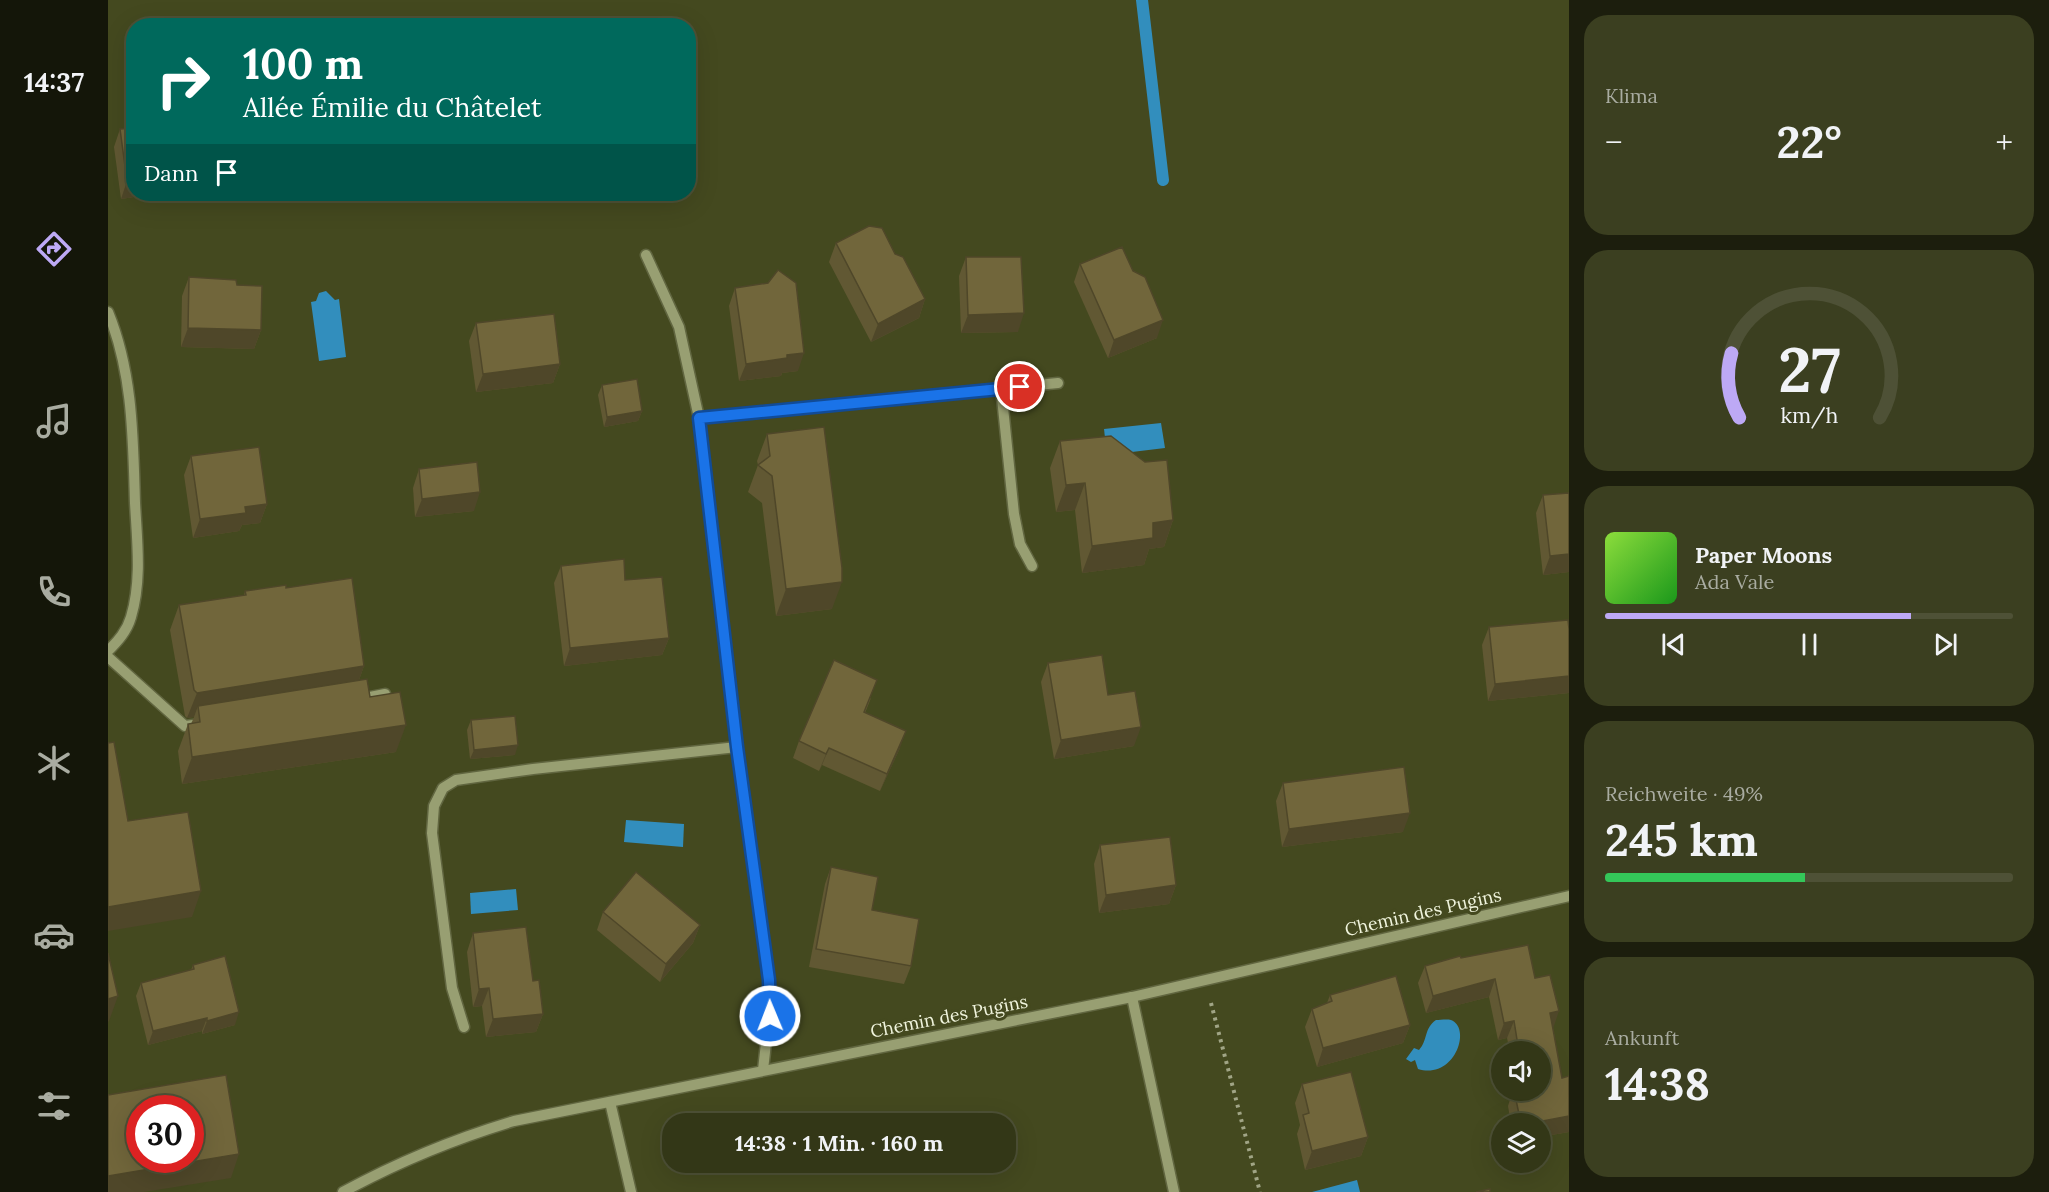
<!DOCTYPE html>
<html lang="de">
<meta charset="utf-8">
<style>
:root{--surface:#333717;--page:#3b3f20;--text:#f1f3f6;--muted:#a9aca1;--line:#4e5136;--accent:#bda9f5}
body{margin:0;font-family:Lora,serif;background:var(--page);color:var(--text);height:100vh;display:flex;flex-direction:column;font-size:22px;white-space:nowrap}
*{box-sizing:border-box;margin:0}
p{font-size:20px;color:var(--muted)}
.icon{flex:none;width:33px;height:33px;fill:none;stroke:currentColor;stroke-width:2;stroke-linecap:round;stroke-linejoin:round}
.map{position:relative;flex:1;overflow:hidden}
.panel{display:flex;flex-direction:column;gap:15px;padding:15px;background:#1c1e0d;width:480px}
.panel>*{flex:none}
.guide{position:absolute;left:18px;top:18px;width:570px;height:183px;border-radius:24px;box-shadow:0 6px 24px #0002,0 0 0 2px var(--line);background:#00695c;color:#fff;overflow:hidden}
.controls{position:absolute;left:1383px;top:1041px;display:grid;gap:12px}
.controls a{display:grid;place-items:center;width:60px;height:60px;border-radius:50%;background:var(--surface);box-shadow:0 6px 24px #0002,0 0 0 2px var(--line);font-size:30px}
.speed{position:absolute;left:18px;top:1095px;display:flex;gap:12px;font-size:30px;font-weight:700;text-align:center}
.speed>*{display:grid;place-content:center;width:78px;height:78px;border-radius:50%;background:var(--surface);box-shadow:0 6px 24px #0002,0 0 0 2px var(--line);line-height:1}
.speed .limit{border:9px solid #d22;background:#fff;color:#111}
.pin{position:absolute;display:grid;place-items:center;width:51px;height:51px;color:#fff;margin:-26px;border:3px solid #fff;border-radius:50%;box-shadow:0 2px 6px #0007}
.me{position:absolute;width:66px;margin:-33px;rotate:359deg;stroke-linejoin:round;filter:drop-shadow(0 0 4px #0008)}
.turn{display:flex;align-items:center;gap:21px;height:126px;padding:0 18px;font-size:27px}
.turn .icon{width:78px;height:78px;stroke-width:2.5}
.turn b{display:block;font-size:42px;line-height:51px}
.then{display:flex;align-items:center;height:57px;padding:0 18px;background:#0003;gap:12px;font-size:22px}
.big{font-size:45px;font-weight:800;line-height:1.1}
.panel .card{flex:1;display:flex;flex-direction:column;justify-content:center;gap:9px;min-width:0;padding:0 21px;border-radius:24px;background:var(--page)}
.panel .dial{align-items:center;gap:0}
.dial svg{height:156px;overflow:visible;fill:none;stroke:var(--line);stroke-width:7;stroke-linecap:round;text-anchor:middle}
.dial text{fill:var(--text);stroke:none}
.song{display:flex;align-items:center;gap:18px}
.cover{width:72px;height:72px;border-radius:9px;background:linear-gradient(135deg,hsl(90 70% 55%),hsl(120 70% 35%))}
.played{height:6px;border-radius:3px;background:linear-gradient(90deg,var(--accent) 75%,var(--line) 75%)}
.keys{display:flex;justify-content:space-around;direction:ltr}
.heat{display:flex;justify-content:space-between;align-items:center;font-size:33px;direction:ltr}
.charge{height:9px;border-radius:4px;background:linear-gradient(90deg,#34c759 49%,var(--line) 0)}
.trip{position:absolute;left:554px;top:1113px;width:354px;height:60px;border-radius:24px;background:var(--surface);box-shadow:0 6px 24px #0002,0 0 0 2px var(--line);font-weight:800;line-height:60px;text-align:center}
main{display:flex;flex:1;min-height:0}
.menu{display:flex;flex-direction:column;width:108px;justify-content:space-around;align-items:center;background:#141609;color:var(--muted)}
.menu .icon{width:42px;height:42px}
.menu .selected{color:var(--accent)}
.menu b{font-size:27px;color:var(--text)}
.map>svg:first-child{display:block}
</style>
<main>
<nav class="menu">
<b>14:37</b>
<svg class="icon selected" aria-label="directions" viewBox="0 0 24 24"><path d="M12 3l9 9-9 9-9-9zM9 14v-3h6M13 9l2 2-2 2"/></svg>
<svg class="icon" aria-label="music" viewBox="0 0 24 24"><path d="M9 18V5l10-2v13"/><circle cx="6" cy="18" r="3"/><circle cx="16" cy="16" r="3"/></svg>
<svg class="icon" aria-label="phone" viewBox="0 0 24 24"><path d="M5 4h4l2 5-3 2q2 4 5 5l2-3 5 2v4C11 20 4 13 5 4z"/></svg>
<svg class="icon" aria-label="climate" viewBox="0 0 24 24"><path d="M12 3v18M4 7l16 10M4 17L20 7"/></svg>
<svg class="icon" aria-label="car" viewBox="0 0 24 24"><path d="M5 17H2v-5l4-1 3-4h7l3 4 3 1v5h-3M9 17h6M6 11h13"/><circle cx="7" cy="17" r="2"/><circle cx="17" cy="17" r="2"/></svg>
<svg class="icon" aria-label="filters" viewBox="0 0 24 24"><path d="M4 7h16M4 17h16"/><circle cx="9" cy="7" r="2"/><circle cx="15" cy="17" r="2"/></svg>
</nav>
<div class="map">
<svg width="1461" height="1192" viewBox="0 0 1461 1192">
<rect width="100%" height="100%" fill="#44491f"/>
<g fill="#328ebd">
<polygon points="218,291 227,300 231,299 238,357 211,361 203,302 208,301 211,293"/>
<polygon points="1053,423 1057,448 999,455 996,429"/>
<polygon points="518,820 576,824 575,847 516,842"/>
<polygon points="408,889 410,910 363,914 362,893"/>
<path d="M1328,1020C1332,1020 1339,1019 1343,1020C1364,1028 1347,1080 1310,1069L1307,1060L1303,1062L1298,1059L1306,1048L1311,1050C1320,1040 1316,1028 1328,1020Z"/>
<polygon points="1249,1180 1252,1192 1204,1192"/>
</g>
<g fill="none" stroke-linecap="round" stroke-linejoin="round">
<polyline stroke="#328ebd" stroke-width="12" points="1034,0 1055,180"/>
<g stroke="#616640" stroke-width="13">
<g id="minor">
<polyline points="538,255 571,327 591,418"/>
<path d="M0,312C25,373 25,438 27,503C29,541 34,580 23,617C19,631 10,641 0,651"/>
<polyline points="893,388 906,514 912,544 924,566"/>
<polyline points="0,657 77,726 93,724"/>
<polyline points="257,698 277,694"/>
<polyline points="1024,997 1066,1192"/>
<polyline points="356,1027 344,988 324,833 326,806 335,788 348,780 425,769 629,747"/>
<polyline points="655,1070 661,1016 661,980 629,747 591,418 950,383"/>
<polyline points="502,1102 523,1192"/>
<path d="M235,1192C290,1162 346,1139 406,1121L1024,997L1461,896"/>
</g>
</g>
<polyline stroke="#a1a586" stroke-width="4" stroke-dasharray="3 4.5" stroke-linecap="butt" points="1103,1003 1152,1192"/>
<use href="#minor" stroke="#989f72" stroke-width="10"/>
</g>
<g fill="#615833">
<polygon points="12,129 26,194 46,194 13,199 6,147"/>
<polygon points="728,243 787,254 817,299 811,318 763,342 721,262"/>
<polygon points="858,257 910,332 853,333 851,276"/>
<polygon points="972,264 1049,338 1000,358 966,282"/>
<polygon points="81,277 129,285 153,330 146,349 73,347 74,296"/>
<polygon points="627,288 690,371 674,373 673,376 631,381 621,306"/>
<polygon points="368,323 452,364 445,383 368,392 361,341"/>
<polygon points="494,385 534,411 530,421 496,427 490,395"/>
<polygon points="659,434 724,609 668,616 654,503 640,492 650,465 649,461"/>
<polygon points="952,441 1065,520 1056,547 1041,549 1036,565 974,573 967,510 948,512 942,468"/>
<polygon points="83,456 159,504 152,523 134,525 131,531 85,538 76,475"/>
<polygon points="311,469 366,511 307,517 305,488"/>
<polygon points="1461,493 1461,572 1435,575 1428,513 1435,495"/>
<polygon points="453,566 517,580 561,638 554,655 456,666 446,583"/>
<polygon points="178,588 256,666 251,680 262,697 288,752 74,784 70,751 80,724 83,724 86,717 79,718 77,716 62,630 71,605 136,595 137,591"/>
<polygon points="1381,627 1461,629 1461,693 1380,701 1374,645"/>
<polygon points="940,663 1000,695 1026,746 946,759 933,682"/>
<polygon points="763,698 757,713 792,748 772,791 714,765 711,771 685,758 691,741"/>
<polygon points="363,720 407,755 362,759 359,730"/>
<polygon points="1175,783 1295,832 1174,847 1168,801"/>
<polygon points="992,845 1068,885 1061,904 991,913 986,864"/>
<polygon points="723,867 764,910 803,966 796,984 701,967 717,884"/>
<polygon points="495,912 592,925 585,943 552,982 489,930"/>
<polygon points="365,933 425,981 435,1014 428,1032 378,1037 374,1006 365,1007 359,952"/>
<polygon points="1353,958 1427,978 1445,1028 1454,1078 1461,1076 1461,1132 1432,1137 1432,1124 1403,1124 1400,1106 1405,1090 1432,1090 1432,1052 1402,1052 1399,1038 1390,1040 1381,997 1318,1013 1310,983 1317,966"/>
<polygon points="85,965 127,1025 94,1034 94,1031 40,1045 28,996 33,983 83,970"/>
<polygon points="1222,995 1302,1025 1295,1043 1209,1067 1197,1027 1204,1009 1219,1003"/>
<polygon points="1194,1084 1260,1137 1253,1156 1197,1170 1189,1134 1192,1125 1187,1103"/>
</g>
<g fill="#4f4729">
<polygon points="26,180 26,194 46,194 13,199 19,181"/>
<polygon points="817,299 811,318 763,342 770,324"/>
<polygon points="916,313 910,332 853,333 860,315"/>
<polygon points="1055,320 1049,338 1000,358 1006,340"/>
<polygon points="80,328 153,330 146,349 73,347"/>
<polygon points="696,353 690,371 674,373 673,376 631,381 638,364 679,355"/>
<polygon points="452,364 445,383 368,392 375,374"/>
<polygon points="534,411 530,421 496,427 499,417"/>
<polygon points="977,483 967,510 948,512 958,485"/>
<polygon points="372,492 366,511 307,517 314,499"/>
<polygon points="159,504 152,523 134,525 131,531 85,538 92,519 137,507"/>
<polygon points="1065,520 1056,547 1041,549 1036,565 974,573 984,546 1045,523"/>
<polygon points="1461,554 1461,572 1435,575 1442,556"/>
<polygon points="734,582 724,609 668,616 678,589"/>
<polygon points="561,638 554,655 456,666 462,648"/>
<polygon points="256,666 247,691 90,706 86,717 79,718 89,693"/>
<polygon points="1461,676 1461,693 1380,701 1387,684"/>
<polygon points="298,725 288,752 74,784 84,757"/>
<polygon points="1033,727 1026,746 946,759 953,740"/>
<polygon points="798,731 792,748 772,791 779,774"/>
<polygon points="410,745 407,755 362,759 366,750"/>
<polygon points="721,748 714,765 711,771 718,754"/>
<polygon points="1302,813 1295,832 1174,847 1181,829"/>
<polygon points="1068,885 1061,904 991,913 998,895"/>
<polygon points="93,891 84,917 0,931 0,907"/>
<polygon points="592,925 585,943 552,982 558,964"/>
<polygon points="1387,979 1381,997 1318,1013 1325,996"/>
<polygon points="381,988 374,1006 365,1007 371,989"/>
<polygon points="10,996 1,1021 0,1022 0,999"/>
<polygon points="1451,1011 1445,1029 1442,1013"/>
<polygon points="131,1012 127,1025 94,1034 99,1021"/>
<polygon points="435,1014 428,1032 378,1037 385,1019"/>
<polygon points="99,1018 94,1031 40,1045 45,1031"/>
<polygon points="1406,1021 1399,1038 1390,1040 1396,1023"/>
<polygon points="1302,1025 1295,1043 1209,1067 1215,1048"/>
<polygon points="1461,1116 1461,1132 1432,1137 1432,1124 1419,1124"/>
<polygon points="1260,1137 1253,1156 1197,1170 1204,1151"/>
<polygon points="131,1154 123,1178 36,1192 0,1192 0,1176"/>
</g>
<g fill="#71663b" stroke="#4f4729" stroke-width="1.5" fill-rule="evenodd">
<polygon points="26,128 26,180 19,181 12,129"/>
<polygon points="761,226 774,228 787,254 795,257 817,299 770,324 728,243"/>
<polygon points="1014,247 1025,271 1037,277 1055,320 1006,340 972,264"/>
<polygon points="858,257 913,257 916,313 860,315"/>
<polygon points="670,270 688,283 696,353 679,355 679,358 638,364 627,288 660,283"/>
<polygon points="81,277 128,280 129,285 154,286 153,330 80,328"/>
<polygon points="446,314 452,364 375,374 368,323"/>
<polygon points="529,379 534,411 499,417 494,385"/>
<polygon points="716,427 734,568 734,582 678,589 664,476 650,465 662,456 659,434"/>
<polygon points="1003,436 1037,462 1059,460 1065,520 1045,523 1045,538 984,546 977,483 958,485 952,441"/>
<polygon points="151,447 159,504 137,507 138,513 92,519 83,456"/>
<polygon points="369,462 372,492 314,499 311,469"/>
<polygon points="1461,493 1461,554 1442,556 1435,495"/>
<polygon points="516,559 517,580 554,577 561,638 462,648 453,566"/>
<polygon points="244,578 256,666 89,693 86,690 71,605 138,595 137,591 178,585 178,588"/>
<polygon points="1460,620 1461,629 1461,676 1387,684 1381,627"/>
<polygon points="994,655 1000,695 1027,691 1033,727 953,740 940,663"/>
<polygon points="726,660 769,680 756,712 798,731 779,774 721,748 718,754 691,741"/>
<polygon points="259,679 262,697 292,692 298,725 84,757 80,724 92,722 90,706"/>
<polygon points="407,716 410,745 366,750 363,720"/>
<polygon points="6,742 20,821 80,812 93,891 0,907 0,743"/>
<polygon points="1296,767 1302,813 1181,829 1175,783"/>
<polygon points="1062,837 1068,885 998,895 992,845"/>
<polygon points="723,867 770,877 764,910 811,919 803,966 708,949"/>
<polygon points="528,872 592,925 558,964 495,912"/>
<polygon points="418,927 425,981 431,980 435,1014 385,1019 381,988 371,989 365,933"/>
<polygon points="1420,945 1427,978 1442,975 1451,1011 1442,1013 1454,1078 1461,1076 1461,1116 1419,1124 1413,1124 1406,1090 1432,1090 1432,1052 1411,1052 1406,1021 1396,1023 1387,979 1325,996 1317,966 1352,956 1353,958"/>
<polygon points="0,953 10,996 0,999"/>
<polygon points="117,956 131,1012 99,1021 99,1018 45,1031 33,983 86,969 85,965"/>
<polygon points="1288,976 1302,1025 1215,1048 1204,1009 1224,1001 1222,995"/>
<polygon points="1243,1072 1260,1137 1204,1151 1195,1115 1201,1113 1194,1084"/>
<path d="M118,1075L131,1154L0,1176V1095ZM32,1108H82V1160H32Z"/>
<polygon points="1382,1189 1382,1192 1368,1192"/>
</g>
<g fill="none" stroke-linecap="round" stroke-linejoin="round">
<g stroke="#114b97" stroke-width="15">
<polyline id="route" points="662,1016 661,980 629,747 591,418 912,387"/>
</g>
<use href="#route" stroke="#1a73e8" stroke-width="10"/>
</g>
<g text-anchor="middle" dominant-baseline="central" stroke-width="6" stroke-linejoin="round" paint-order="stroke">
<g font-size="18" fill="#f0f4dd" stroke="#44491f">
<text transform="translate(1315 912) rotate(-13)">Chemin des Pugins</text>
<text transform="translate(841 1016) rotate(-11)">Chemin des Pugins</text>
</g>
</g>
</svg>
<div class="controls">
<a><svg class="icon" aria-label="sound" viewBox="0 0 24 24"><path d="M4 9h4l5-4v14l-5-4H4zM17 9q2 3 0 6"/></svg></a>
<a><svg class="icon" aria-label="layers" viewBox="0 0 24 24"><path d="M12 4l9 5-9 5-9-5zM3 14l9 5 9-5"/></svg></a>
</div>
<div class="speed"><div class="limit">30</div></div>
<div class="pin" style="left:912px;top:387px;background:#d93025"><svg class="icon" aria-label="arrive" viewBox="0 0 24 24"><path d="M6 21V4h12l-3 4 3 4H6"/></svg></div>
<svg class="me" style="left:662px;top:1016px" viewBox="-20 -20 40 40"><circle r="17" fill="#1a73e8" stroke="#fff" stroke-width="3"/><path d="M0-11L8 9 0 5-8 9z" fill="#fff"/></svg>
<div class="trip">14:38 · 1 Min. · 160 m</div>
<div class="guide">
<div class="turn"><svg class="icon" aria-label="right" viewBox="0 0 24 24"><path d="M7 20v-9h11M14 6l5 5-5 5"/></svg><div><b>100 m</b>Allée Émilie du Châtelet</div></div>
<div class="then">Dann<svg class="icon" aria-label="arrive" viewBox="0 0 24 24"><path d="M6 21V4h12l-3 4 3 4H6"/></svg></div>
</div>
</div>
<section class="panel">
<div class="card"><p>Klima</p>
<div class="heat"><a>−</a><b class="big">22°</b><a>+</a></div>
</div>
<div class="card dial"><svg viewBox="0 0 100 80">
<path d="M14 69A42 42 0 1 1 86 69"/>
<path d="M14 69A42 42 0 0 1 10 36" stroke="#bda9f5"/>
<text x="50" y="56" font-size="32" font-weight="700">27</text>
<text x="50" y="72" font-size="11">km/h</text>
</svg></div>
<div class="card">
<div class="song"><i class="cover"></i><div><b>Paper Moons</b><p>Ada Vale</p></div></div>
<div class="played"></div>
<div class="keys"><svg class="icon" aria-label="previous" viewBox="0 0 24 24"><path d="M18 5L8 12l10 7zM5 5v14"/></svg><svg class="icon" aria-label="pause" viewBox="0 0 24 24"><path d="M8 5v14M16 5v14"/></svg><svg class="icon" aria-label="next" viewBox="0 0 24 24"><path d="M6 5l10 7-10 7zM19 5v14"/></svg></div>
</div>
<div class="card"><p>Reichweite · 49%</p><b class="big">245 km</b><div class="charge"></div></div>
<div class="card"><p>Ankunft</p><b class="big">14:38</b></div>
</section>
</main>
